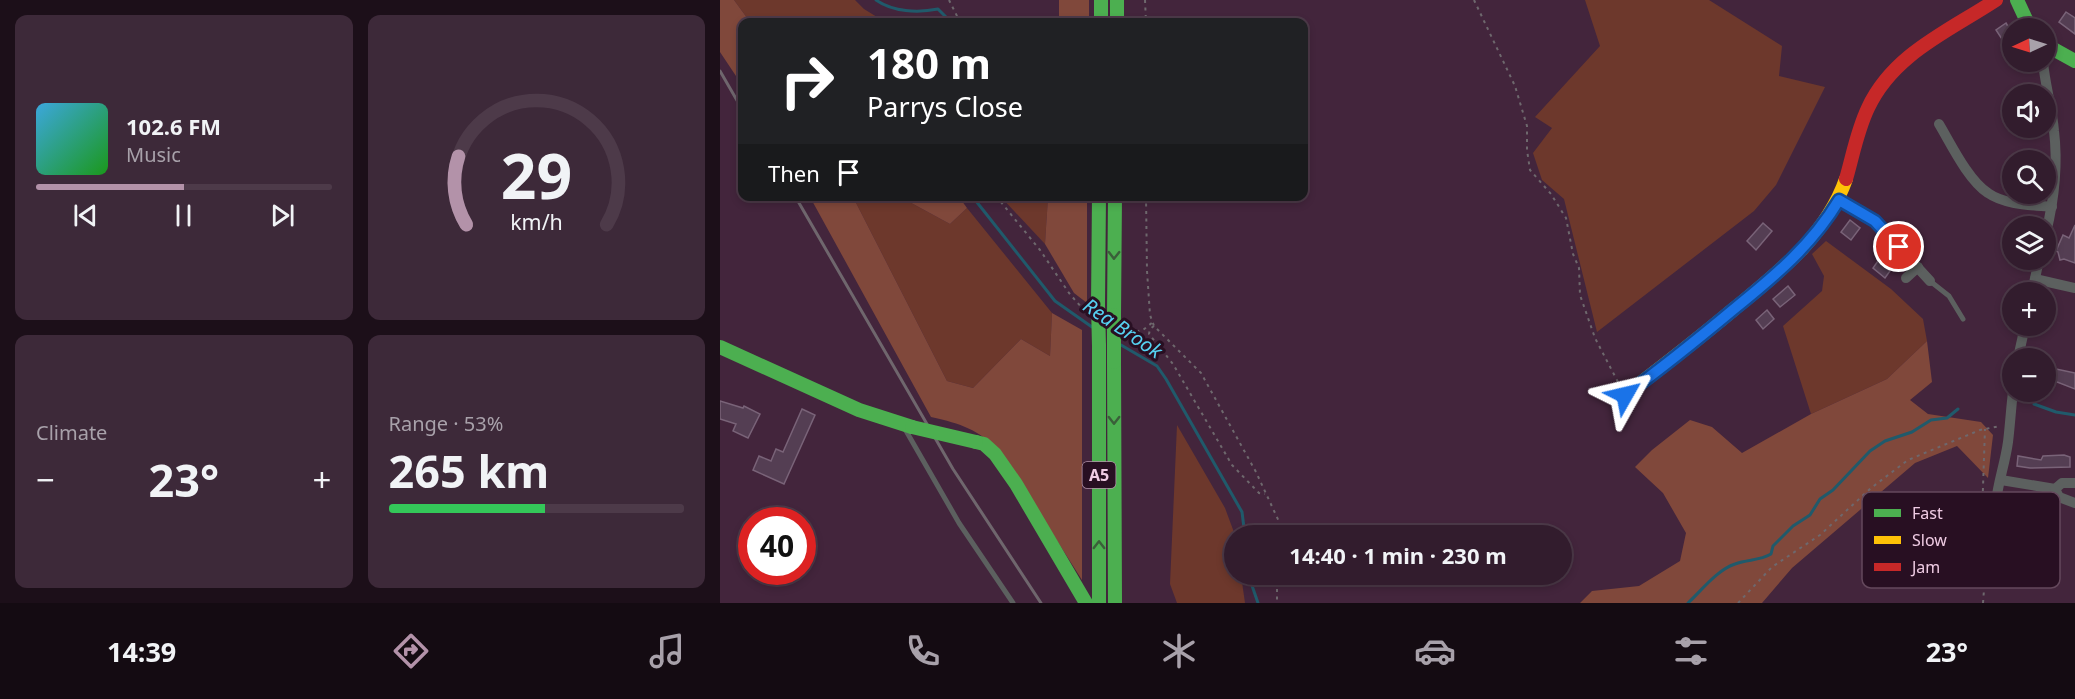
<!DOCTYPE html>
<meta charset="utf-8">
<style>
:root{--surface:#321c2d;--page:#3d2939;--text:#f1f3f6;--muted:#a8a1aa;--line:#4d3a49;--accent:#b392a9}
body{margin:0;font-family:"Noto Sans",sans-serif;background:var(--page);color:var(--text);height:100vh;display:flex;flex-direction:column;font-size:22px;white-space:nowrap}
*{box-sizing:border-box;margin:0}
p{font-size:20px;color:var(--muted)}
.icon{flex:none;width:33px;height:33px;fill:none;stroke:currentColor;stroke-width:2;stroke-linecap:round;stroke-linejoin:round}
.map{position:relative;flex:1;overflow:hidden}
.panel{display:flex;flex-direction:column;gap:15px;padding:15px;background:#1c0f19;width:720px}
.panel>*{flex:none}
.hud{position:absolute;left:18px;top:18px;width:570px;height:183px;border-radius:12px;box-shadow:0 3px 9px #0003,0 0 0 2px var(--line);background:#202124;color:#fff;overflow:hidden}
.needle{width:39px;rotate:266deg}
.fabs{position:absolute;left:1282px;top:18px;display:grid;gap:12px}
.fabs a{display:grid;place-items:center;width:54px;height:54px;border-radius:50%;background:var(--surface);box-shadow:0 3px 9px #0003,0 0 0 2px var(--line);font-size:30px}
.speed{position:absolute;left:18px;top:507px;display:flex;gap:12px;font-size:30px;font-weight:700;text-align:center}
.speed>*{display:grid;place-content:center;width:78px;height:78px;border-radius:50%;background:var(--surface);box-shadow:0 3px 9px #0003,0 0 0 2px var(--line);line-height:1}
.speed .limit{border:9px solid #d22;background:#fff;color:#111}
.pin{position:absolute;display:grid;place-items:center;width:51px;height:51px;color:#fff;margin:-26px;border:3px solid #fff;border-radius:50%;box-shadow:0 2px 6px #0007}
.me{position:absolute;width:66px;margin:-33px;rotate:53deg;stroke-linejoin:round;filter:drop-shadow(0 0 4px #0008)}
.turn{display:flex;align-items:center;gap:21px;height:126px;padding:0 30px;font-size:27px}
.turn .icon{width:78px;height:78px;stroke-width:2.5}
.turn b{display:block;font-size:42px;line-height:51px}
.then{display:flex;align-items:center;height:57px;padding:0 30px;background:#0003;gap:12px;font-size:22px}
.big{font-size:45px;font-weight:700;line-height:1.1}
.panel .tile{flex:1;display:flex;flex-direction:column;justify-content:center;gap:9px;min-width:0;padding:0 21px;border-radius:12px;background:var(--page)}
.panel .dial{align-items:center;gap:0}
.dial svg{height:156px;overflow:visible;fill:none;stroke:var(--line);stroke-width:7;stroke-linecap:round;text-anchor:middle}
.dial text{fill:var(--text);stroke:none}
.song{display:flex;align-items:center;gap:18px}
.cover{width:72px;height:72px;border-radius:9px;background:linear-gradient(135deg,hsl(200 70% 55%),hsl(120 70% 35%))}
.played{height:6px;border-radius:3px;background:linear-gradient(90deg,var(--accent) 50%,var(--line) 50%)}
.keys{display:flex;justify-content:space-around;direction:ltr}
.heat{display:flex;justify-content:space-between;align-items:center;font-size:33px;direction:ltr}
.charge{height:9px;border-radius:4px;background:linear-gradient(90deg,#34c759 53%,var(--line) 0)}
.panel .tiles{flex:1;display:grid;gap:15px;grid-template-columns:repeat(2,1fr)}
.trip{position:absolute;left:504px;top:525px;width:348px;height:60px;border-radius:30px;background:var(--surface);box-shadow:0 3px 9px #0003,0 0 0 2px var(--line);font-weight:700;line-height:60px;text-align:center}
.dock{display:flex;height:96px;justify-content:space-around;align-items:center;background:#140b12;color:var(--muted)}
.dock .icon{width:42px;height:42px}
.dock .current{color:var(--accent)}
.dock b{font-size:27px;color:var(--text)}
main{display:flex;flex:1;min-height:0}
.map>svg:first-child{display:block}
</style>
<main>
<section class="panel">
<div class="tiles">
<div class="tile">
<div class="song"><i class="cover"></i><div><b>102.6 FM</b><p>Music</p></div></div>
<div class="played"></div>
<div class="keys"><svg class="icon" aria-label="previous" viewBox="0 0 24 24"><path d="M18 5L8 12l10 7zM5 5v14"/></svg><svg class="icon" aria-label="pause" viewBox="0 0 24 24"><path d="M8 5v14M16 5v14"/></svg><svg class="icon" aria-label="next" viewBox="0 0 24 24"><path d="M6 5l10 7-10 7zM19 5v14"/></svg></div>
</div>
<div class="tile dial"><svg viewBox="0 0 100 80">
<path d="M14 69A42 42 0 1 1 86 69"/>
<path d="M14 69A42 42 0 0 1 10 34" stroke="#b392a9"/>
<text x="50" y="56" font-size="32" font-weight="700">29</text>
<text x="50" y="72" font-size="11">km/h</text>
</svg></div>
<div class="tile"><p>Climate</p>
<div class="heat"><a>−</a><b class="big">23°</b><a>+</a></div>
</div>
<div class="tile"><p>Range · 53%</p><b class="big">265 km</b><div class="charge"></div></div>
</div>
</section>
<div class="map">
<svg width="1355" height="603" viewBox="0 0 1355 603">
<rect width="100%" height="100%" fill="#43253c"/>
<g fill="#6d382c">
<polygon points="14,0 135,0 144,9 165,22 30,22"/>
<polygon points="865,0 989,0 1062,46 1059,76 1105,87 1056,185 1034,211 877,332 844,199 822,180 813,153 832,128 815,117 880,46"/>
<polygon points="133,197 185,197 184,199 230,224 247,208 332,313 330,356 301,339 253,388 227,381"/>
<polygon points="281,197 328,197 325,244"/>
<polygon points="1106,241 1171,289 1203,319 1207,341 1167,379 1091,414 1063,326 1102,291 1104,276 1092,254"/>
<polygon points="457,425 505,508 515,535 514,574 521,575 525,603 457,603 450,584"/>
</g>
<g fill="#80483b">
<polygon points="0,0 14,0 30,22 22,22 22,85 0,52"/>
<rect x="339" y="0" width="30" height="22"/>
<polygon points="185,196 239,197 247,208 230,224 184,199"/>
<path d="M90,197H133L227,381L253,388L301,339L330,356L332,313L362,330V580L280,451C257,429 242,424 211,417Z"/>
<polygon points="328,197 367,197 367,303 354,293 325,244"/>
<polygon points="1207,341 1212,382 1190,400 1208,414 1261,422 1273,435 1268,478 1237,446 1195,463 1072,568 1042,603 860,603 872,591 919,586 960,561 966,533 943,493 915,467 932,450 970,420 992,427 1022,453 1091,414 1167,379"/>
</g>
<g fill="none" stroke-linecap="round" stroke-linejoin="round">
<g stroke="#205a6b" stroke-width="3">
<path d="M156,0C173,12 198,13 218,9L231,22"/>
<polyline points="252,196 335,301 372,327"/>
<polyline points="401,345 437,366 446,379 522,512 525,536"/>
<polyline points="1314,404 1336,412 1355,415"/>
<polyline points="528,574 538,603"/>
<path d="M968,603C982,590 997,570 1015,564C1028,559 1039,561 1051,554L1053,546L1073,526L1090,515L1100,499L1113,490L1150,451L1165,441L1192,432L1211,420L1227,418L1238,409"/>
</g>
</g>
<g fill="#543e53" stroke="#796378" stroke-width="1.5">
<polygon points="1346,12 1355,18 1355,34 1339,22"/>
<polygon points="1286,23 1293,35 1293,56 1276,30"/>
<polygon points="1130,220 1140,228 1131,240 1121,232"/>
<polygon points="1043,223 1052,231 1036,250 1027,241"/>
<polygon points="1355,225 1355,263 1344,259 1340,260 1338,252 1336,251 1343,235 1349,238"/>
<polygon points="1167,248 1177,256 1167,269 1170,271 1165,278 1153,268"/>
<polygon points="1068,286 1075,295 1060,307 1053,299"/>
<polygon points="1047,310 1054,319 1043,329 1036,320"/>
<polygon points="1336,369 1355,373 1355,389 1332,380"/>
<polygon points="0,401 23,408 24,406 40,414 28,438 13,431 16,424 0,419"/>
<polygon points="82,409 95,415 64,484 33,470 39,456 51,461 56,449 63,452"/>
<polygon points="1344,455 1350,457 1350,467 1310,468 1297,466 1298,456 1321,460 1323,456"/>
</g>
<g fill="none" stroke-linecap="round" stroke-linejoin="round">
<g stroke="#6e686d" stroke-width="2" stroke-dasharray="3 4.5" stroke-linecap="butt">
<polyline points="229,0 240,22"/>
<polyline points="425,0 426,22"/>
<polyline points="754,0 795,86 807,126 807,150 810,170 831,194 846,218 853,254 859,268 860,295 875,338 899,384"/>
<polyline points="276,196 320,250 349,293 362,308"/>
<polyline points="426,196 427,271 430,315 434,326 481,373 536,472 562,528 560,536"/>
<polyline points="434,326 430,329 429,334 453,364 512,465 539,493 545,494"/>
<polyline points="409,333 423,330 433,322"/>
<polyline points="557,574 557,603"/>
<polyline points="1018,603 1052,567 1100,535 1151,488 1188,460 1260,430 1280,426"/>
<polyline points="1263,603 1267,550 1262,516 1265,429"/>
</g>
<g stroke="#5c605f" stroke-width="5">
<polyline points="1210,281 1229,296 1243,319"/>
<polyline points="185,429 239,523 293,603"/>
</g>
<g stroke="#5c605f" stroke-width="10">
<path d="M1323,62C1325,85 1332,107 1334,131C1338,164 1334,200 1326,233"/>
<path d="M1219,124C1231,144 1248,180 1268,193C1285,205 1312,205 1332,207"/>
<polyline points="1119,199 1155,221 1210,281"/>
<polyline points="1186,278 1198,267"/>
<polyline points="1315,279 1355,288"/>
<polyline points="1312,292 1319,260"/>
<polyline points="1298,358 1305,326"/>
<polyline points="1281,480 1335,489"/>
<polyline points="1355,483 1342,483 1335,489 1339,497 1355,503"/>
<path d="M1281,537C1268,502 1283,478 1288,442C1290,426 1291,408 1293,392"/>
</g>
<g stroke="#4caf50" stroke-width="14">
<polyline points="381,0 381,22"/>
<polyline points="397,0 397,22"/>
<polyline points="1297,0 1310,28"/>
<polyline points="1326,45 1355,61"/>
<polyline points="378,305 379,196"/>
<polyline points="394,315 395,196"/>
<polyline points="379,346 379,603"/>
<polyline points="0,347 139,410 192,427"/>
<polyline points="394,362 395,603"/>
<polyline points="256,442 264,444 275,454 296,484 366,603"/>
</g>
<path stroke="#ffc107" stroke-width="14" d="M905,395C942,367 978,339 1014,309C1059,272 1106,236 1126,179"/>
<path stroke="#c62828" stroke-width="14" d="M1126,179C1133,155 1137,131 1148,108C1173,54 1229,31 1276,0"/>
<g stroke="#6f666d" stroke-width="3">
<polyline points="0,71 22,109"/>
<polyline points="75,196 233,469 321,603"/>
</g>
<g stroke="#4caf50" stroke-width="14">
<polyline points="378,305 379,346"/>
<polyline points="394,315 394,362"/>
<polyline points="192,427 256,442"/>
</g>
</g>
<defs><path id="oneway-chevron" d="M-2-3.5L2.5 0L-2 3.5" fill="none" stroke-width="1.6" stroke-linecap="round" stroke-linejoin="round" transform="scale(1.5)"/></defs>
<g stroke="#3a5f39">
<use href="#oneway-chevron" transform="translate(394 255) rotate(91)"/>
<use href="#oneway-chevron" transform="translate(394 420) rotate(90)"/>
<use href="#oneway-chevron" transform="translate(379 545) rotate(-90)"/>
</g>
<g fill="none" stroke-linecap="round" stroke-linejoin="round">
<g stroke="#114b97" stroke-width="15">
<path id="route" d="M905,395C942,368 978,339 1014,309C1055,276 1092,245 1119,200L1155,221L1179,247"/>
</g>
<use href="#route" stroke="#1a73e8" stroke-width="10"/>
</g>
<g text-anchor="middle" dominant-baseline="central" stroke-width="6" stroke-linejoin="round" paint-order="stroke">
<rect fill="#280f22" stroke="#b493aa" stroke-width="1.5" x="362.5" y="462" width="33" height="26" rx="4.5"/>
<g font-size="16" font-weight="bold" fill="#f0cce4">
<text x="379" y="475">A5</text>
</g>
<g font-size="20" font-style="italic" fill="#56d1f1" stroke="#280f22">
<text transform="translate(403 328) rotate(34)">Rea Brook</text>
</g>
</g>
<rect x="1142" y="492" width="198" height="96" rx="9" fill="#280f22" stroke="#64485c" stroke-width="1.5"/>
<rect x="1154" y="509" width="27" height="8" fill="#4caf50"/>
<rect x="1154" y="536" width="27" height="8" fill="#ffc107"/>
<rect x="1154" y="563" width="27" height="8" fill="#c62828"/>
<g font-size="16" fill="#f0cce4">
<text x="1192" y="519">Fast</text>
<text x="1192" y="546">Slow</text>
<text x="1192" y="573">Jam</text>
</g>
</svg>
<div class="fabs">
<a><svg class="needle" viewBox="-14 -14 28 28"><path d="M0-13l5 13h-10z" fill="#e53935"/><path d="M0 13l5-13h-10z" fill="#a8a1aa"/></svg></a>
<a><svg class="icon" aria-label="sound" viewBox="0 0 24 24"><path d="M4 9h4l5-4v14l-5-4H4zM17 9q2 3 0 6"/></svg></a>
<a><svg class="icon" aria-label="search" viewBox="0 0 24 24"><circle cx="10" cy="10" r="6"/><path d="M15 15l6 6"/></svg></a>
<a><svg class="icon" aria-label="layers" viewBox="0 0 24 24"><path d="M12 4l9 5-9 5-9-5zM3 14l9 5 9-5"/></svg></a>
<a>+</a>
<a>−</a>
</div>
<div class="speed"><div class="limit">40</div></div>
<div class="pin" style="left:1179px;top:247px;background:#d93025"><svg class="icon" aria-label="arrive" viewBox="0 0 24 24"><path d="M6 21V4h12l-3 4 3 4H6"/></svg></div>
<svg class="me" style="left:905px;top:395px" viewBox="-20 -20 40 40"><path d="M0-17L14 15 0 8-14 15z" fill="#1a73e8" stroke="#fff" stroke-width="4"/></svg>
<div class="trip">14:40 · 1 min · 230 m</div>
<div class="hud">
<div class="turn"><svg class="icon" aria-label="right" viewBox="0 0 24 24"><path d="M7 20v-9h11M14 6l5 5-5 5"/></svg><div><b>180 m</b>Parrys Close</div></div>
<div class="then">Then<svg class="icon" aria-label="arrive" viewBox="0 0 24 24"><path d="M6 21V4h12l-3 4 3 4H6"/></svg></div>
</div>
</div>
</main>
<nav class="dock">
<b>14:39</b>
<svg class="icon current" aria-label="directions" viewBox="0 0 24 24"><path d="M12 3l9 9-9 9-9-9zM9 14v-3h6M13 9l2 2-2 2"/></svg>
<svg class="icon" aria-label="music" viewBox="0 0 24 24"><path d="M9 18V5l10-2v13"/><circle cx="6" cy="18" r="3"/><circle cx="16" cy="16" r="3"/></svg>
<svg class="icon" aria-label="phone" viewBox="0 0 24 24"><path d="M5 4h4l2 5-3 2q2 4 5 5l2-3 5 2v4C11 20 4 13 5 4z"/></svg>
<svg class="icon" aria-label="climate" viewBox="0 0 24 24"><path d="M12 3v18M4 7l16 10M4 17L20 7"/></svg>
<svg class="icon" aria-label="car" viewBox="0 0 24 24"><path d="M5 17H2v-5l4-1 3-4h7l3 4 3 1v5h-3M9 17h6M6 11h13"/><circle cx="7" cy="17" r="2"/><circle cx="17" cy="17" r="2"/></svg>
<svg class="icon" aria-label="filters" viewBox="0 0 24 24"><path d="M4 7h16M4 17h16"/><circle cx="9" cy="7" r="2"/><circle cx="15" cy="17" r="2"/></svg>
<b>23°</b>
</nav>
